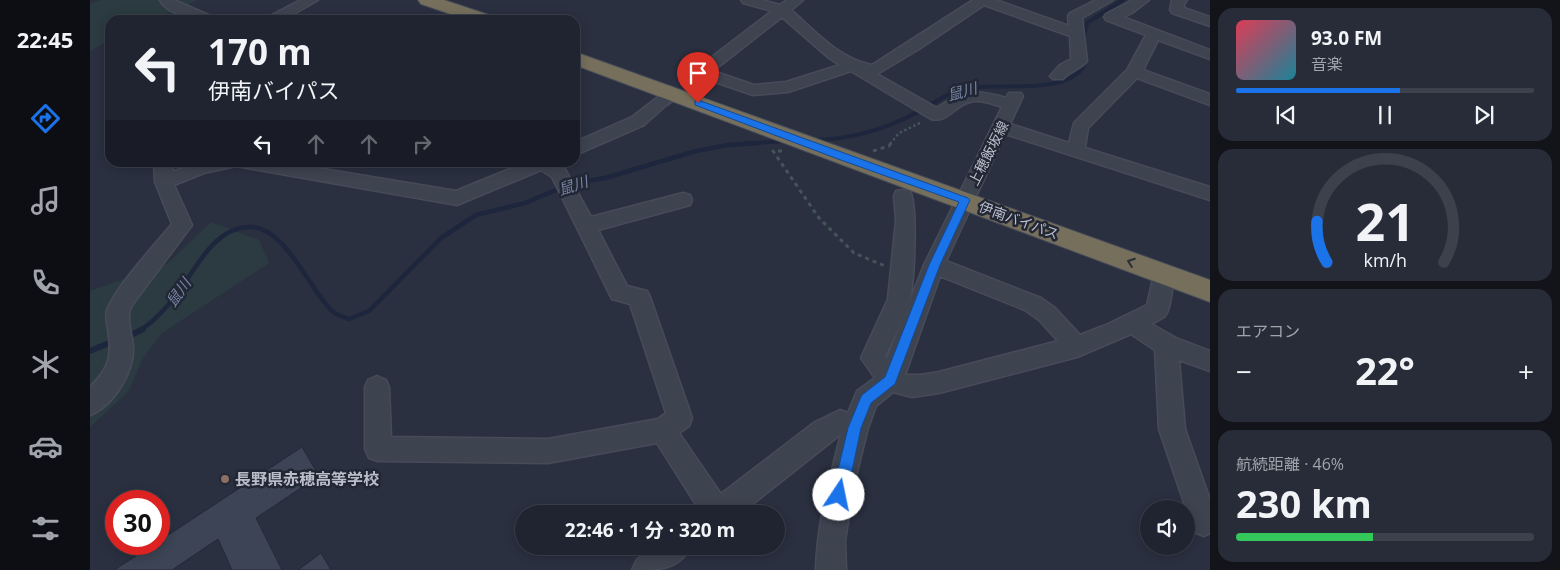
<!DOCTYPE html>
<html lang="ja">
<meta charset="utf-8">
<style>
:root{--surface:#202430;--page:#282c38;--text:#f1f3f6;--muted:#a2a4ab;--line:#3d414c;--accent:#1a73e8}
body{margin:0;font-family:"Open Sans","Noto Sans JP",sans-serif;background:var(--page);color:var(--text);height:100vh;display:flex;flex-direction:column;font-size:19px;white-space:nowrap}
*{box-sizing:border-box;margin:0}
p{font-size:16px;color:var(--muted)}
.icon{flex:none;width:28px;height:28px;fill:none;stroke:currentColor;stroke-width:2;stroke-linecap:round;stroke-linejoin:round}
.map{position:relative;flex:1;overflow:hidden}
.panel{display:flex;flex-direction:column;gap:8px;padding:8px;background:#12141a;width:350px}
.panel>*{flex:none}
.guide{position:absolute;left:15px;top:15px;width:475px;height:152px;border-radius:15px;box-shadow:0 2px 12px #0003,0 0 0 1px var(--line);background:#202430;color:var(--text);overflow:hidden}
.buttons{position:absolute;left:1050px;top:500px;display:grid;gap:10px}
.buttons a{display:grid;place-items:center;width:55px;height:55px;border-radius:50%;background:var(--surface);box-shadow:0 2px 12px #0003,0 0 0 1px var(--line);font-size:25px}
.speed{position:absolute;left:15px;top:490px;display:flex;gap:10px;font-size:25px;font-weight:700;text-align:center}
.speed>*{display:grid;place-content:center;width:65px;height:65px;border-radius:50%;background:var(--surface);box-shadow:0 2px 12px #0003,0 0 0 1px var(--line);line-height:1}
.speed .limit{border:8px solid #d22;background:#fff;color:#111}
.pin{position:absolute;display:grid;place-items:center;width:42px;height:42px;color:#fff;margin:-51px -21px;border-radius:50% 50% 50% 0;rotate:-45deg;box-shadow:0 0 5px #0007}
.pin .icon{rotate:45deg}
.me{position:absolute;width:55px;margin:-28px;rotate:11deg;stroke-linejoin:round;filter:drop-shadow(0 0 4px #0008)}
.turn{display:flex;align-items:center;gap:18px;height:105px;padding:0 20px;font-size:22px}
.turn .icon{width:65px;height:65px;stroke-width:2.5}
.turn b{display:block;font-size:35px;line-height:42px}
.lanes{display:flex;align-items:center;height:48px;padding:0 20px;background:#0003;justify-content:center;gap:25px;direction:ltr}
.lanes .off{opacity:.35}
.big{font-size:38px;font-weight:700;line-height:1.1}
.panel .widget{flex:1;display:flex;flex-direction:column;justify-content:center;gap:8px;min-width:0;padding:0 18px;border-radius:15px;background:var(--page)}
.panel .dial{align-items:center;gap:0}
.dial svg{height:130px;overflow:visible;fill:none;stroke:var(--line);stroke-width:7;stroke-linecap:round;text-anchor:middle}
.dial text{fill:var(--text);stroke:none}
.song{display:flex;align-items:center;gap:15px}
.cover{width:60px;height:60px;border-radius:8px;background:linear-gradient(135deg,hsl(350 70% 55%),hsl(190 70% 35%))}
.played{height:5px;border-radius:2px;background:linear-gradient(90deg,var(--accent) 55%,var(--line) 55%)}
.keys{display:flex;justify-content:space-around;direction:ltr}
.heat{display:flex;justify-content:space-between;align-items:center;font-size:28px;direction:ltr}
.charge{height:8px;border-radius:4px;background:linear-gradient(90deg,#34c759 46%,var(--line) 0)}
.trip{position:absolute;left:425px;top:505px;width:270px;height:50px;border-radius:25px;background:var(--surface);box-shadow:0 2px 12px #0003,0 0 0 1px var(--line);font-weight:700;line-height:50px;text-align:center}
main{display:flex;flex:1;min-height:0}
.dock{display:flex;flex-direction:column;width:90px;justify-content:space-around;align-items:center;background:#0d0e13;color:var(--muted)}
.dock .icon{width:35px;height:35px}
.dock .selected{color:var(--accent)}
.dock b{font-size:22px;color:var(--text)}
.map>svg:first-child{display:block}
</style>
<main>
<nav class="dock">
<b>22:45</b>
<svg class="icon selected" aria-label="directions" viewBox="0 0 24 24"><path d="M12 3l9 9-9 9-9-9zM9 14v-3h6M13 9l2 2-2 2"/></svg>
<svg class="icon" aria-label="music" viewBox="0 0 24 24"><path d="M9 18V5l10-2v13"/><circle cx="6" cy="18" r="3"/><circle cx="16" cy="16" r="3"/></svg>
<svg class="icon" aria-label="phone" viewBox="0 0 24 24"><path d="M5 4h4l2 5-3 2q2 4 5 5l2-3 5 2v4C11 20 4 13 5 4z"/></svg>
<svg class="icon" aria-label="climate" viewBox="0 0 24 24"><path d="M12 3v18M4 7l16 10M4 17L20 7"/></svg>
<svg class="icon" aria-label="car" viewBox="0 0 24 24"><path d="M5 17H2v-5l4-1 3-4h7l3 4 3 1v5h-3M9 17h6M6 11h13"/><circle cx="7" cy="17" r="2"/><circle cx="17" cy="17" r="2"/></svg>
<svg class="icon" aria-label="filters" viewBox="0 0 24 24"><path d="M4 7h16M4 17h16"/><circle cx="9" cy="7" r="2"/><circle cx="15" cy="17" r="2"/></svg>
</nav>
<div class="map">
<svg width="1120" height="570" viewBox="0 0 1120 570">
<rect width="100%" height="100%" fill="#2a3040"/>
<g fill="#2c3b41">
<polygon points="10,0 108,0 63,20 20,20 20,40 0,51 0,4"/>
<polygon points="121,222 169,240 179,263 72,333 53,358 38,392 0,427 0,291 77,264"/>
</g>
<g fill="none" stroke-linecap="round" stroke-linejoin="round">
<g stroke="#1d263d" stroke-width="4">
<path d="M726,140C762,139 796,129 828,112C844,104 857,92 875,88C906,83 967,94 990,71C999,62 994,49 994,38C994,33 996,28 997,23L1033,0"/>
<polyline points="650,144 695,141"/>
</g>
<path stroke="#1d263d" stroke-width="4.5" d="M51,330C65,320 76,309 86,295C106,270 122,229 158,227C194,224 219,289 242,311C247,315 253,317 259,319L279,311L351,238L386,215L435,203L480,184L515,178L606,151L638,145L668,143"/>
<g stroke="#1d263d" stroke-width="6">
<polyline points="37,337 53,329"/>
<polyline points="0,351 24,341"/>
</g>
</g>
<g fill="#3c4455" stroke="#242937">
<polygon points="212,447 229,476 166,518 192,570 142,570 128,539 82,570 24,570 65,544 69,544 69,541"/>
<polygon points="231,553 241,570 208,570"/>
</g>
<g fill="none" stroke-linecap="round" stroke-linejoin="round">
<polyline stroke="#404555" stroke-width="15" stroke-dasharray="15 8" stroke-linecap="butt" points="574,100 606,76"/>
<g stroke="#474b59" stroke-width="3">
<g id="minor">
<path d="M70,0H84L123,17L125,20C109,20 78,16 70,0Z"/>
<polygon points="211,0 228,0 193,20 176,20 178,17"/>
<path d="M651,0H672L690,5L697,0H713L701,10C725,31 749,59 782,65L883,0H906L979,26L978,16L980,13L1006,0H1023L992,18L997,61C991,69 980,71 973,79H963L960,76L970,65L981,59L980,36L894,5L829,49L787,74L847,108C872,90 886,89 916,98L919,93H931L933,96L920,124L979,143L984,123L1037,70L1056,35L1016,20L1014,17L1016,14L1043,0H1059L1042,13L1033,17L1120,50V59L1068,40L1053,70L1120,94V105L1047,78L998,128L995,148L1120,187V200L915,134L856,261L951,298L965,308L990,335L1016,325L1057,305L1064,274L1067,268L1074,266L1081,268C1085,275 1081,309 1075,316C1072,319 1065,322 1061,324L1088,339L1120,351V371L1089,360L1095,429L1120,500V533L1114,536L1104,532L1069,429L1065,350L1041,334L987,357L849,393L822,397L803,392L786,406L778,428L765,480L755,540L756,570H726C727,523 740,479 751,434L650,514H612L567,443L458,463L288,461L279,458L275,449V387L278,380L287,376L296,380L299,387L301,437L458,439L568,419L576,413L540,304L522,299L462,177L451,170L367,205L146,166L114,173L84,185L102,225L42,305C35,318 42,332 43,346C45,372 23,406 0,415V387C20,367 22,356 18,329C17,323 15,315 17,310C27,285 64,246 82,224L65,182L64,162H82L83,172L108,162H191L366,191L437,162H464L475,169L501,217L593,193L600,195L602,200L600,205L508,230L537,286L557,291L560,297L602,418L599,426L589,433L631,494L725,422L750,410L758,413L767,391L785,378L771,358L798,299L806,220L804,196L806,191L813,190L820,191C828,206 824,281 820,299C815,318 803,338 795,356L797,359L834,265L912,107C902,104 891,99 880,102C865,105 858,123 841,119L761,71L698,92L663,95L613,78L606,81L601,79L598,76L601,73L682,11L653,3ZM692,17L739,58L750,65L696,82L664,85L623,71ZM850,276L935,310L949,320L968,341L849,372L830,375H815Z"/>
<polygon points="1082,0 1097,0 1094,4 1094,8 1120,17 1120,26 1082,13 1080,10"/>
<polygon points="574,95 580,97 582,100 554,125 485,155 485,142 542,117 568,97"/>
<path d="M564,546H601C589,570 569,570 542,570L547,560Z"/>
</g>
</g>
<g stroke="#484d5a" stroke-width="2">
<g id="highway">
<polygon points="328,0 354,0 402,16 405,20 378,20 331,4"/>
<polygon points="485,52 1120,280 1120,302 485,65"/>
</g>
</g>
<polyline stroke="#455459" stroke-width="2.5" stroke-dasharray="2.5 2.5" stroke-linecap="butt" points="800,144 809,133 832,122"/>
<g stroke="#455459" stroke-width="3" stroke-dasharray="4 4" stroke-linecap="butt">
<polyline points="692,151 683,151 729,218 764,253 795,266"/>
<polyline points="783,151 799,146 801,143"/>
</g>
<use href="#minor" fill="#3e4350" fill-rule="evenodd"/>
<use href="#highway" fill="#756f5c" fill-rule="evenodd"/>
</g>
<defs><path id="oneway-chevron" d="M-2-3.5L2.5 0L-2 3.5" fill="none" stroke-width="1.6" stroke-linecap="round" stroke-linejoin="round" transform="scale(1.25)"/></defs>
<use stroke="#2a2e39" href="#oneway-chevron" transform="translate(1041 262) rotate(-160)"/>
<polygon fill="#1a73e8" stroke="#114b97" points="608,100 878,198 880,200 850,265 805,384 781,403 771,428 757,495 754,500 749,502 744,500 742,495 758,428 770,399 772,395 795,377 839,265 869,202 748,159 605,105 605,101"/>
<circle fill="#8d6e63" stroke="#222735" stroke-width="2" cx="135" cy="479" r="5"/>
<g text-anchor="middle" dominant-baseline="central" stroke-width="5" stroke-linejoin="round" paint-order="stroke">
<g font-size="14" fill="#bbbeca" stroke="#222735">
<text transform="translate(898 153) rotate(-63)">上穂飯坂線</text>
<text transform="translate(929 220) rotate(20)">伊南バイパス</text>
</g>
<g font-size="15" font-style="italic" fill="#7885a5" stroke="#222735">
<text transform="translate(872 91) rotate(-15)">鼠川</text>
<text transform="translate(483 185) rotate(-18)">鼠川</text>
<text transform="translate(88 292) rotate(-54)">鼠川</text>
</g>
<g font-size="16" font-weight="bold" fill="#bbbeca" stroke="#222735" text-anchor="start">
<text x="145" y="479">長野県赤穂高等学校</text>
</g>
</g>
</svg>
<div class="buttons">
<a><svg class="icon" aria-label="sound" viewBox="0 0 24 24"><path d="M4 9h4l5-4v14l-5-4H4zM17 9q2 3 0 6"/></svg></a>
</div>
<div class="speed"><div class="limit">30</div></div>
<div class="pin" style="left:608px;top:103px;background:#d93025"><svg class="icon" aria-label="arrive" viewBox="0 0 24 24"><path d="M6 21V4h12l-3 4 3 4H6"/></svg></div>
<svg class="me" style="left:749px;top:495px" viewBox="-20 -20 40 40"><circle r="19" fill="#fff"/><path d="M0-13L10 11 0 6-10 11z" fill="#1a73e8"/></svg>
<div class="trip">22:46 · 1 分 · 320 m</div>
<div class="guide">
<div class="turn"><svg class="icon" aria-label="left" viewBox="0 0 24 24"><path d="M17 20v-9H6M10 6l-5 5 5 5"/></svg><div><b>170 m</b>伊南バイパス</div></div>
<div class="lanes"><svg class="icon" aria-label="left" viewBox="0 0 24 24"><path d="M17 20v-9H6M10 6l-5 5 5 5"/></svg><svg class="icon off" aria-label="ahead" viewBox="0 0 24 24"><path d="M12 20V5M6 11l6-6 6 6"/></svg><svg class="icon off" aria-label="ahead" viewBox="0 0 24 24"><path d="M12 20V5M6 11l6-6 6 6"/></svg><svg class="icon off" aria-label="right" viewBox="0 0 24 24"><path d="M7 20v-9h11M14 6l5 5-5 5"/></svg></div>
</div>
</div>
<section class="panel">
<div class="widget">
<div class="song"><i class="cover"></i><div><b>93.0 FM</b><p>音楽</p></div></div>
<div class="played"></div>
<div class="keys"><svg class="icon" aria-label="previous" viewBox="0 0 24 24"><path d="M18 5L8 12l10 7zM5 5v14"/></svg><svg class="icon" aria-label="pause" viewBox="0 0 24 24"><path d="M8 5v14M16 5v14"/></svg><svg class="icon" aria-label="next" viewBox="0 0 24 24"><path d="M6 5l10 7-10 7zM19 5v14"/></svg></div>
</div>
<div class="widget dial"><svg viewBox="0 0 100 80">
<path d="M14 69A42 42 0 1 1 86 69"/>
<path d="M14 69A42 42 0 0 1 8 44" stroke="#1a73e8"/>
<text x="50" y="56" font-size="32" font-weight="700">21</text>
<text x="50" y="72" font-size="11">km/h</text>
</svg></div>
<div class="widget"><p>エアコン</p>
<div class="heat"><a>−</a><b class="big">22°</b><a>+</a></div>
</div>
<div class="widget"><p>航続距離 · 46%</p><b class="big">230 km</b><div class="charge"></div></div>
</section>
</main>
